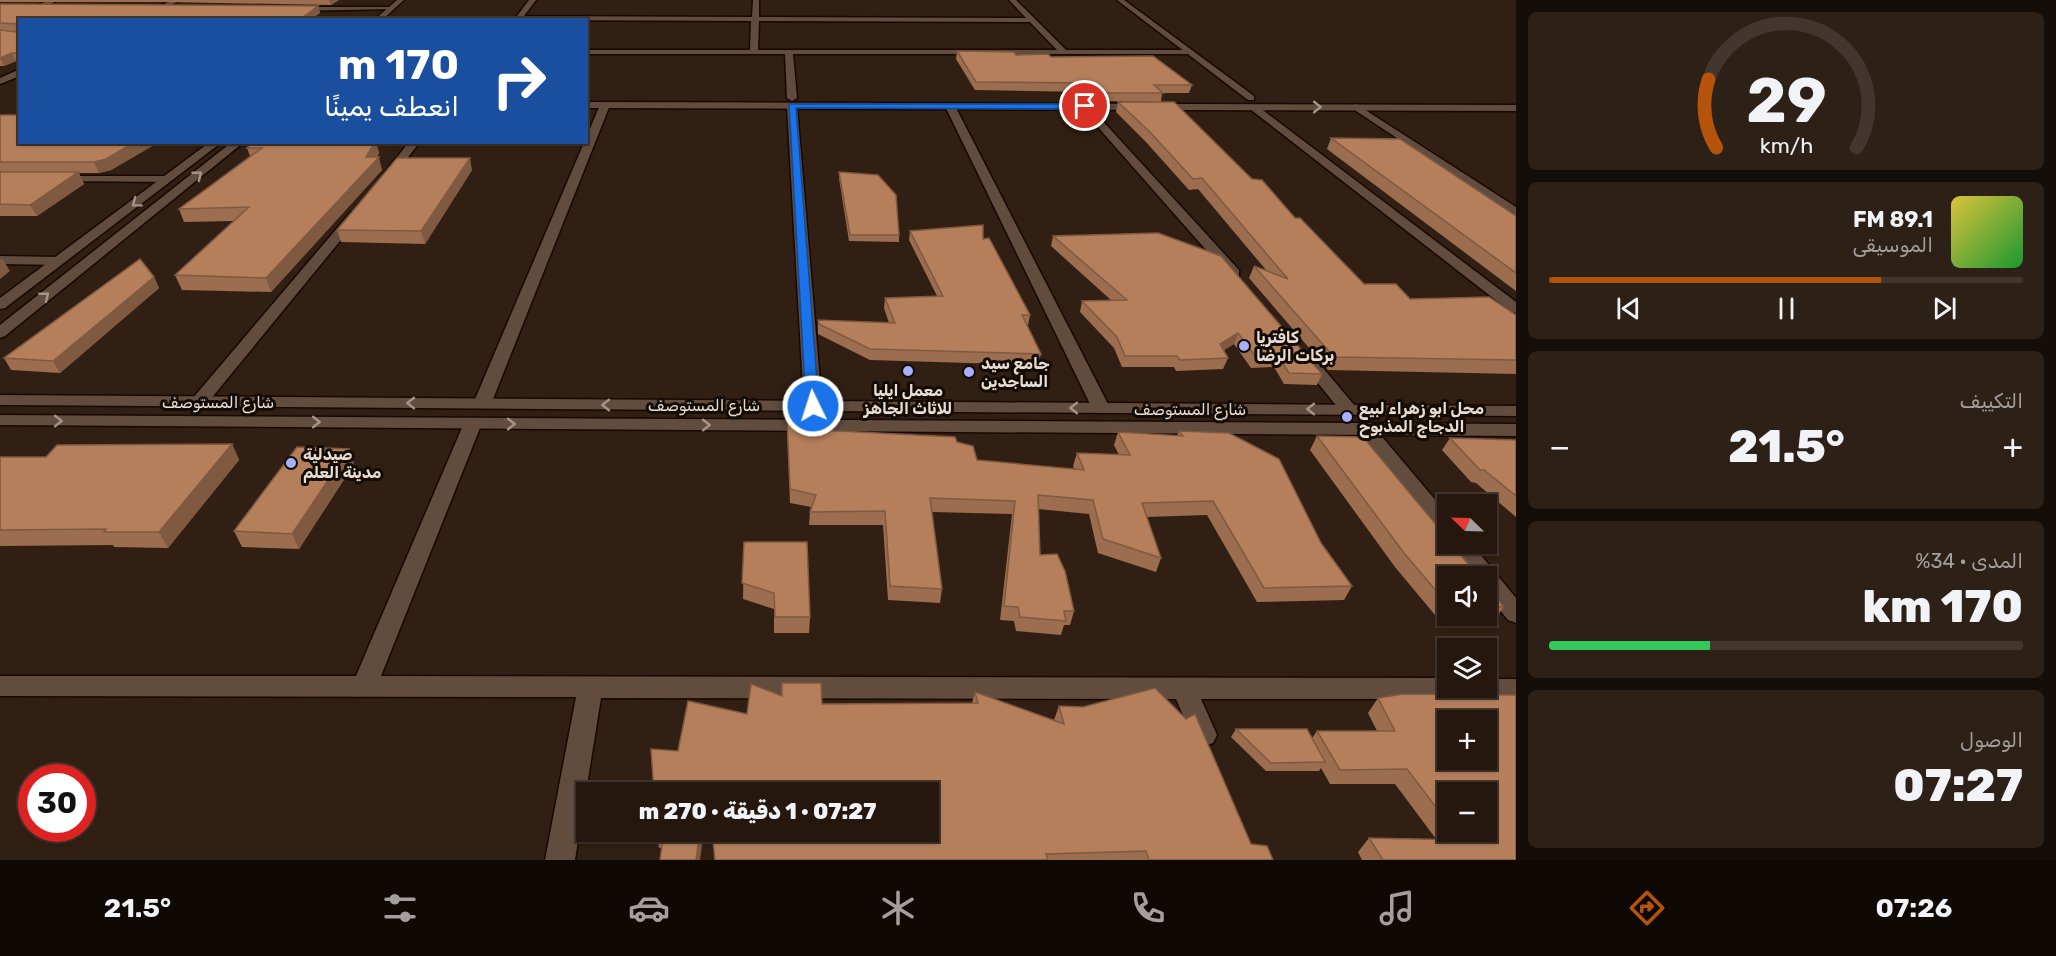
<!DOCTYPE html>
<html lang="ar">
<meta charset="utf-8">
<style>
:root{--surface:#25170e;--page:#2d2017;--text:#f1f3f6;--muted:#a39f9e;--line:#42362e;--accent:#b45309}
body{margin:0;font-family:Rubik,"Noto Naskh Arabic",sans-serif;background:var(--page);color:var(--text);direction:rtl;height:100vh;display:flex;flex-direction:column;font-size:22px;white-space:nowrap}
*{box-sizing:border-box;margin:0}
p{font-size:20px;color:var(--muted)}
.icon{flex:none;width:33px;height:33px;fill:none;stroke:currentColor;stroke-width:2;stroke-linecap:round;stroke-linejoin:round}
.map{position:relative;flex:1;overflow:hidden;direction:ltr}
.side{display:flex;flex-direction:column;gap:12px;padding:12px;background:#140d08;width:540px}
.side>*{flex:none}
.top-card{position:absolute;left:18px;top:18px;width:570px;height:126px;border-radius:0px;box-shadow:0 2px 4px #0004,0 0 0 2px var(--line);direction:rtl;background:#1a4fa0;color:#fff;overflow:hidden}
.needle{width:39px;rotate:293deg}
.fabs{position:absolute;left:1437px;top:494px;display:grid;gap:12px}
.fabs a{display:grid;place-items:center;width:60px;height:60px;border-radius:0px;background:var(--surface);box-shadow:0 2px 4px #0004,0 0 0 2px var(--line);font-size:30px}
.speed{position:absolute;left:18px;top:764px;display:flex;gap:12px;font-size:30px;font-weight:700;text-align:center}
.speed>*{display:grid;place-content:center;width:78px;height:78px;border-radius:50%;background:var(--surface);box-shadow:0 2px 4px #0004,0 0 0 2px var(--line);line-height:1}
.speed .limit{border:9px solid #d22;background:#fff;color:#111}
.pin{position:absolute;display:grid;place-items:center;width:51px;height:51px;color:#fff;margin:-26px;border:3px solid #fff;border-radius:50%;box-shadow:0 2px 6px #0007}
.me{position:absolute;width:66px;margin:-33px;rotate:356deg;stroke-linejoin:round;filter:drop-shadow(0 0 4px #0008)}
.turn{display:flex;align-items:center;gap:21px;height:126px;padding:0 30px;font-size:27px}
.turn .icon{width:78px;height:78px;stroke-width:2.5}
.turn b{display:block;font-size:42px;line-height:51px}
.big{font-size:45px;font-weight:800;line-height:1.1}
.side .widget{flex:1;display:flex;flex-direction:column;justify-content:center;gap:9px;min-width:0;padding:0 21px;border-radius:9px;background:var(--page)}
.side .dial{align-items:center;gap:0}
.dial svg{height:156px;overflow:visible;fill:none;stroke:var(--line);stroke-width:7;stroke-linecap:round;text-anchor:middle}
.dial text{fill:var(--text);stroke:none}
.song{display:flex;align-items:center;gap:18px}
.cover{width:72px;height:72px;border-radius:9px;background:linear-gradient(135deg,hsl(50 70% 55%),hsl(130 70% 35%))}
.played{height:6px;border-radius:3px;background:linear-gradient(90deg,var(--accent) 70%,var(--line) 70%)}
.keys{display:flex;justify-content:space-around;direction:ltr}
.heat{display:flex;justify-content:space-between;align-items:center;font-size:33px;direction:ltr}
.charge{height:9px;border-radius:4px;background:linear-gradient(90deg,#34c759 34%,var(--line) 0)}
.trip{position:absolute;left:576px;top:782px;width:363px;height:60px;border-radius:0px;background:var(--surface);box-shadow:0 2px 4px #0004,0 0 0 2px var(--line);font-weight:800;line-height:60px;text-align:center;direction:rtl}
.tab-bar{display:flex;height:96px;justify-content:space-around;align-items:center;background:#0f0906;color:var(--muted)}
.tab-bar .icon{width:42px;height:42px}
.tab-bar .current{color:var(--accent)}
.tab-bar b{font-size:27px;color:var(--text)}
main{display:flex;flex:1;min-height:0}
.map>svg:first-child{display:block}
</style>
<main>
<section class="side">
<div class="widget dial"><svg viewBox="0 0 100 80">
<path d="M14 69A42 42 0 1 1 86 69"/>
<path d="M14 69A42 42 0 0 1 10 34" stroke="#b45309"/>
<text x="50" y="56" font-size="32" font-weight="700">29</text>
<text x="50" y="72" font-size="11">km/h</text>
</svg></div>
<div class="widget">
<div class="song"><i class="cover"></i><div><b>89.1 FM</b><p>الموسيقى</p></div></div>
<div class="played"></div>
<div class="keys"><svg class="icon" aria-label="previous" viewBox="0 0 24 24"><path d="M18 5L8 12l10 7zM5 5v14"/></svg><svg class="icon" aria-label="pause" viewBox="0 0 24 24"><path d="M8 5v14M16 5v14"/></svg><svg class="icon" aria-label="next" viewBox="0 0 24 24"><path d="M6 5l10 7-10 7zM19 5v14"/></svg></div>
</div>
<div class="widget"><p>التكييف</p>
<div class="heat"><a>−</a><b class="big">21.5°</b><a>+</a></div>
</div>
<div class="widget"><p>المدى · 34%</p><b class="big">170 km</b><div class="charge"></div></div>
<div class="widget"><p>الوصول</p><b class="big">07:27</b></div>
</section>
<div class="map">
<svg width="1516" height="860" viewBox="0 0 1516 860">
<rect width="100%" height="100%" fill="#311f13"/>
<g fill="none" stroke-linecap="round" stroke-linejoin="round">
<g stroke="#190801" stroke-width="3">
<g id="street">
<polygon points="49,0 58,0 43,8 36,6"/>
<polygon points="172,0 181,0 142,20 132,20"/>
<path d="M529,0H536L524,16L752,17L753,0H759V17L1026,18L1009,0H1016L1066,50H1188L1192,52L1188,54H793L797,98L792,101L787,98L785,54H586V50H750L751,21L514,20ZM759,21L1030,22L1057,50H758Z"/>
<polygon points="294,7 390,7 394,9 291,11"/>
<polygon points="20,69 20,76 0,84 0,78"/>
<polygon points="605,102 610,105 491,404 488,408 476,408 473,404 600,105"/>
<polygon points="792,103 797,106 822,406 813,411 804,406 787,106"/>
<polygon points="950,103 955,106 1110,408 1107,412 1095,412 1092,408 945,106"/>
<polygon points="1356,104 1516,207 1516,217 1353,109 1351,107"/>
<polygon points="1082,105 1088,105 1239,270 1239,276 1229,276 1082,109"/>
<polygon points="1250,105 1256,105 1516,302 1516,313 1511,312 1250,109"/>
<polygon points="409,142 420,142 391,179 383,179 383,175"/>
<polygon points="59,176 168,176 174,179 168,182 55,181 55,177"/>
<polygon points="354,212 358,213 358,219 205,406 193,406 190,402 193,398 350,213"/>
<polygon points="0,256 59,257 66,261 59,265 0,264"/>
<polygon points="1306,353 1312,355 1355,406 1358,410 1355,414 1343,414 1300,361 1298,358 1300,355"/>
<polygon points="473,418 482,423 381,676 1448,678 1448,687 1486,687 1486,679 1516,679 1516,699 1201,699 1217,735 1213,743 1204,746 1195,743 1176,699 601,698 575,860 545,860 576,697 0,696 0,676 356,676 464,423"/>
<polygon points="1366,423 1372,425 1448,515 1448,536 1441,534 1360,433 1357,429"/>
<polygon points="1449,543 1471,543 1516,598 1516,623 1508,620 1486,593 1486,576 1473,576"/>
</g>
</g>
<g stroke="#190801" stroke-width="3">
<g id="secondary">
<polygon points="397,0 404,0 382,20 374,20"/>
<polygon points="1117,0 1124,0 1254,96 1254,100 1248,100"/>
<polygon points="586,102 1516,105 1516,111 586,108"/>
<polygon points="210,142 222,142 5,308 0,309 0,298"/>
<polygon points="232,142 244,142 5,336 0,338 0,325"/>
<polygon points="0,395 1516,406 1516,416 0,405"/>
<polygon points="0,415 1516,424 1516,436 0,425"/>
</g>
</g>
<use href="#street" fill="#614c3e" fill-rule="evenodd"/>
<use href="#secondary" fill="#614c3e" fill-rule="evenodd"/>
</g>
<g fill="#9c6d4f" fill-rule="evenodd">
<polygon points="0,0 339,0 331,5 165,2 0,2"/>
<polygon points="0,4 318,6 320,13 20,20 20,61 16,61 4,66 0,66"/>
<polygon points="957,51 1051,57 1192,85 1189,93 1162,93 1161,102 1105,101 1097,93 1086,92 975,90 956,59"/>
<polygon points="1118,102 1252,179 1364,284 1410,299 1516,315 1516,374 1328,370 1249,278 1254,266 1266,270 1198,189 1189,190 1146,142 1116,112"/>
<polygon points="0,115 20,142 159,142 111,170 99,173 79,173 84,184 37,216 0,216"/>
<polygon points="1331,138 1516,216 1516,291 1327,149"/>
<polygon points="254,142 376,142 379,153 377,157 382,170 271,292 182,290 175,275 234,221 184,222 179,209 250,156 247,148"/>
<polygon points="472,170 425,244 341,242 337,230"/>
<polygon points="839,172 899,235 899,242 849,241 839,178"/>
<polygon points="910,231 983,239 1030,315 1028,326 1027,325 1041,354 1038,365 870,360 818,334 818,320 889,323 884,308 885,298 937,296 909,240"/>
<polygon points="1053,236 1322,374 1317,385 1284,384 1274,367 1251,368 1234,344 1224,350 1228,358 1223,369 1176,371 1174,367 1122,367 1114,348 1080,312 1082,301 1112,301 1051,246"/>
<polygon points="154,277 159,288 60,373 11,370 4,358"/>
<polygon points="787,420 819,430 957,442 977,460 1074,469 1073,466 1077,453 1119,455 1114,445 1118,432 1177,436 1179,431 1321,543 1352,586 1344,600 1257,602 1207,515 1147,517 1161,558 1156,572 1098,553 1089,514 1038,509 1040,555 1074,611 1070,625 1064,625 1061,635 1016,631 1014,621 1000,620 1012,514 932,512 942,589 940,603 888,600 883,525 809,525 810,512 811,507 790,503"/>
<polygon points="1317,436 1448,576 1448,615 1486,615 1486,586 1504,607 1493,621 1435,615 1395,567 1310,450"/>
<polygon points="1450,438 1516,440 1516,517 1476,483 1471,482 1442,450"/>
<polygon points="232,444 239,460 168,548 114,547 113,545 0,546 0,457 46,457"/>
<polygon points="354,464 299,549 242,547 234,531"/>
<polygon points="744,542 810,617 809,633 774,633 774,609 743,599"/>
<polygon points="782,683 822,704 972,703 975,692 1054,720 1059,706 1273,860 715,860 713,838 703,838 659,848 657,831 928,831 678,751 781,696"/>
<path d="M1378,698L1516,860H1362L1358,852L1369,838L1436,839L1395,784H1330L1321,768L1319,771H1266L1231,737L1236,729L1312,738L1317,731H1377L1368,713ZM1448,792L1486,831H1448Z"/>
</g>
<g fill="#7f5940">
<polygon points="329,0 339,0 331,5"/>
<polygon points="318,6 320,13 311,20 299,20"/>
<polygon points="12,53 16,61 4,66 0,58"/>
<polygon points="135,142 159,142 111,170 99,173 94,162"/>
<polygon points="375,142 376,142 379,153 372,165 379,157 382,170 271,292 266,278"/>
<polygon points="470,158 472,170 425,244 421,231"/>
<polygon points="78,172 84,184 37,216 30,205"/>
<polygon points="2,258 10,271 0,279 0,260"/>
<polygon points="154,277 159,288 60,373 53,361"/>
<polygon points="1238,333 1234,344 1216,355 1220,344"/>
<polygon points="232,444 239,460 168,548 159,532"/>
<polygon points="349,449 354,464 299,549 292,534"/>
<polygon points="700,831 702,831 703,838 700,860 696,860"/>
</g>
<g fill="#b57f5c" stroke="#7f5940" stroke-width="1.5" fill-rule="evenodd">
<polygon points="0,4 318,6 299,20 20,20 20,53 12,53 0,58 0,30 16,32 18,24 0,23"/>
<polygon points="957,51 1014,52 1016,55 1048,54 1051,57 1153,56 1192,85 1154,85 1163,93 1107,93 1099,85 1088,83 976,82"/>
<polygon points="1118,102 1174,102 1252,179 1262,180 1295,218 1300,218 1364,284 1396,284 1410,299 1489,297 1516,315 1516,360 1334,357 1254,266 1288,279 1202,178 1193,179 1149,131"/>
<polygon points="0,115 20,115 20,142 135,142 106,159 94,162 0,162"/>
<polygon points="1331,138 1400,139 1516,216 1516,273"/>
<polygon points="254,142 375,142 366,157 379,157 266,278 175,275 249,207 179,209 262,148 247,148"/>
<polygon points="397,158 470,158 421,231 337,230"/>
<polygon points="0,172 78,172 30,205 0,204"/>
<polygon points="839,172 878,175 896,195 899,235 850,235"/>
<polygon points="983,225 983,239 989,238 1030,315 1022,315 1041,354 870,349 819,324 818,320 895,323 885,298 943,296 910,231"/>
<polygon points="1158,233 1221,256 1322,374 1289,373 1278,356 1256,357 1238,333 1220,344 1228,358 1180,360 1177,356 1125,356 1117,337 1082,301 1127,300 1053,236"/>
<polygon points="140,259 154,277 53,361 4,358"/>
<polygon points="787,420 819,420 819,430 955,437 957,442 973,446 977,460 1084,470 1077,453 1130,455 1118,432 1183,436 1179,431 1229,433 1279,459 1321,543 1352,586 1264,588 1213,501 1142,503 1161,558 1103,539 1093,500 1038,495 1040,555 1057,554 1065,571 1074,611 1064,611 1066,621 1020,617 1018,607 1004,606 1015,501 930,498 942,589 890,586 885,511 810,512 816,495 790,489"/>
<polygon points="1317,436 1363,437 1448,539 1448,543 1451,543 1478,576 1448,576 1448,602 1445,601 1404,553"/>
<polygon points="1450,438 1516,440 1516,496 1484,470 1480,470"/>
<polygon points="232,444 159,532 104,532 106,529 0,530 0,457 46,457 57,445"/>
<polygon points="297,447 349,449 292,534 234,531"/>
<polygon points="744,542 807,542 810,617 775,617 774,593 742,583"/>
<polygon points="1486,586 1504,607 1486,605"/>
<polygon points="782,683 821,683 822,704 978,703 975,692 1064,724 1059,706 1083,707 1155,688 1186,719 1195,714 1251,844 1267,846 1273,860 1149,860 1146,851 1046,854 1048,860 715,860 712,831 928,831 928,792 654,792 651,749 678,751 688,701 747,714 751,684 782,696"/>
<path d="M1403,694L1516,695V860H1383L1369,838L1461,840L1454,831H1486V792H1448V823L1407,769L1340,770L1317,731H1395L1378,698ZM1448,720H1486V759H1448Z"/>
<polygon points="1236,729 1307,729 1325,762 1271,763"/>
<polygon points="664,831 700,831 696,860 660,860"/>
</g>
<defs><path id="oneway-chevron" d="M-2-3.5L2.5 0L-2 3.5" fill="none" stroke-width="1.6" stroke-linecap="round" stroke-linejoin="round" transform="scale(1.5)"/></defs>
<g stroke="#a49488">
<use href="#oneway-chevron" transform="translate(1317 107)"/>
<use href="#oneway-chevron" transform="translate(198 175) rotate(-38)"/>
<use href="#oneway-chevron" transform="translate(136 203) rotate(143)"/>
<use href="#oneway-chevron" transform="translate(45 296) rotate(-39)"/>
<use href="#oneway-chevron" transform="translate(411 403) rotate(-180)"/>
<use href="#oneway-chevron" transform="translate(606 405) rotate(-180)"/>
<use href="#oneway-chevron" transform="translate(1074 408) rotate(-180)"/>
<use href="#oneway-chevron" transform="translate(1311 409) rotate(-180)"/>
<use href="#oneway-chevron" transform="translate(58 421)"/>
<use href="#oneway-chevron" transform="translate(316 422)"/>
<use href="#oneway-chevron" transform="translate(511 424)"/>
<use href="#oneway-chevron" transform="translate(706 425)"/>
</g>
<polygon fill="#1a73e8" stroke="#114b97" stroke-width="1.5" points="789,104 1085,104 1088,106 1085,109 796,108 819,406 813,410 806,406"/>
<g fill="#a5b1fc" stroke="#130b06" stroke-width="2">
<circle cx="1244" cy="346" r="6"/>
<circle cx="908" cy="371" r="6"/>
<circle cx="969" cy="372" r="6"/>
<circle cx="1347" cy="417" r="6"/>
<circle cx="291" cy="463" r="6"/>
</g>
<g text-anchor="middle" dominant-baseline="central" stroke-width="6" stroke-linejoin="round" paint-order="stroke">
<g font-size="16" font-weight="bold" fill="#e8dbd3" stroke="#130b06" text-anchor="start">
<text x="1256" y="337">كافتريا<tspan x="1256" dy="18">بركات الرضا</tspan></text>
<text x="981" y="363">جامع سيد<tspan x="981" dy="18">الساجدين</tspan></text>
<text x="908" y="390" text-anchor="middle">معمل ايليا<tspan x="908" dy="18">للاثاث الجاهز</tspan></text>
<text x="1359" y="408">محل ابو زهراء لبيع<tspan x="1359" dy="18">الدجاج المذبوح</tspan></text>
<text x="303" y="454">صيدلية<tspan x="303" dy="18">مدينة العلم</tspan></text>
</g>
<g font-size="16" fill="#e8dbd3" stroke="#130b06">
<text x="218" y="402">شارع المستوصف</text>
<text x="704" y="405">شارع المستوصف</text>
<text x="1190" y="409">شارع المستوصف</text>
</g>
</g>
</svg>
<div class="fabs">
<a><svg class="needle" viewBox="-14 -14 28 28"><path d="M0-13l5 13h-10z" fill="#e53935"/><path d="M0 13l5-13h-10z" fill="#a39f9e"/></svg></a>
<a><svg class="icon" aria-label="sound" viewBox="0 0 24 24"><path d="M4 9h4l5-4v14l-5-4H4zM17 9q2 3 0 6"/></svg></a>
<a><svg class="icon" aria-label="layers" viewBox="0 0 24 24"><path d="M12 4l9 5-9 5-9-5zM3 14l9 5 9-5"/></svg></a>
<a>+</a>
<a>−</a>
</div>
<div class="speed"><div class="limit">30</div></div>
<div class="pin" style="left:1085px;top:106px;background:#d93025"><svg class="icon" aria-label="arrive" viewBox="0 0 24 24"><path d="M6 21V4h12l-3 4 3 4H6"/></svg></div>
<svg class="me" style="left:813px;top:406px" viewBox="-20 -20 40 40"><circle r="17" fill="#1a73e8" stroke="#fff" stroke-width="3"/><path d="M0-11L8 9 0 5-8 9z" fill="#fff"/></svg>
<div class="trip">07:27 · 1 دقيقة · 270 m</div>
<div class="top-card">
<div class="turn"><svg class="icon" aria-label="right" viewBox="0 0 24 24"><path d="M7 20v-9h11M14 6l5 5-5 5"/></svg><div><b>170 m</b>انعطف يمينًا</div></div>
</div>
</div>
</main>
<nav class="tab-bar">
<b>07:26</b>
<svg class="icon current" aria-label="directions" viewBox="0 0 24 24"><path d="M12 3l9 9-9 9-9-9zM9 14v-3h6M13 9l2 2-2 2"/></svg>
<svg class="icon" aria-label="music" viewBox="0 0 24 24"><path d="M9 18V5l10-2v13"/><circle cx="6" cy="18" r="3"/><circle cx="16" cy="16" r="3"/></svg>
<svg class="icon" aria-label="phone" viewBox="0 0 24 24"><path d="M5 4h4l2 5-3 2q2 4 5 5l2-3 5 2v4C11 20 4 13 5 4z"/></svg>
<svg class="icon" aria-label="climate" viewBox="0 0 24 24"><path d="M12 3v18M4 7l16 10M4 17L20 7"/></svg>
<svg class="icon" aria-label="car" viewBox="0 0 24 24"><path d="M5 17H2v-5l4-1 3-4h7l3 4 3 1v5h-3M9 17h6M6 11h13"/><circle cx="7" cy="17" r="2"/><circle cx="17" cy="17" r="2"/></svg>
<svg class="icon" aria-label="filters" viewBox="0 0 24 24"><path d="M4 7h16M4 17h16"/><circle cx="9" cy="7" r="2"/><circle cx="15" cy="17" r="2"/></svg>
<b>21.5°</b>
</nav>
